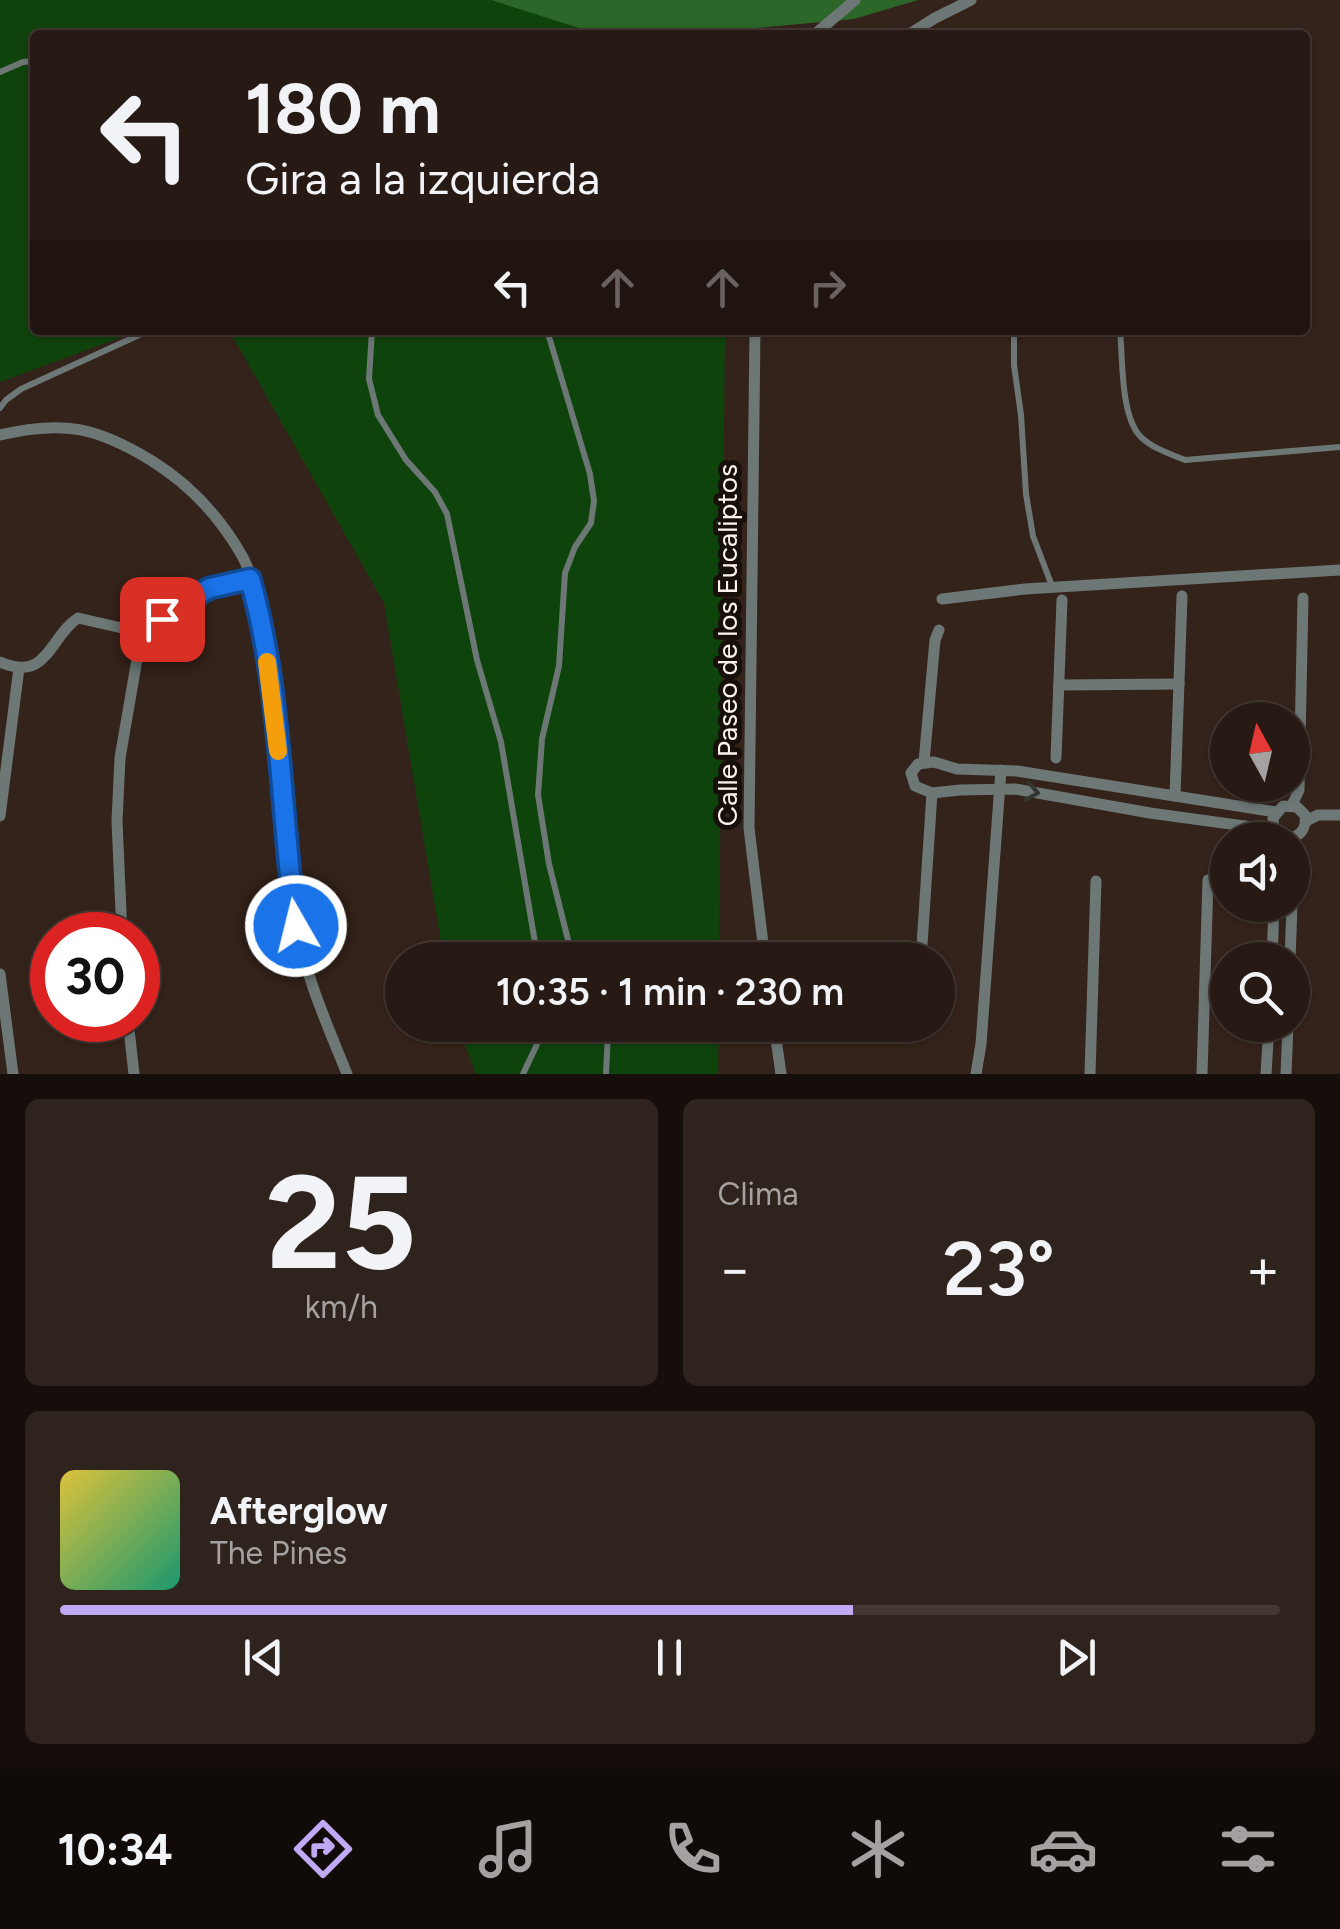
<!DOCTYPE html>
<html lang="es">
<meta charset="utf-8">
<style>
:root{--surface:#271a14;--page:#2f231d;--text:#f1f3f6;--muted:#a4a1a0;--line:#433834;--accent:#bfa9f4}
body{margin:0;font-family:Figtree,sans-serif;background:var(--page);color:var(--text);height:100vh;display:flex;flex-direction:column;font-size:38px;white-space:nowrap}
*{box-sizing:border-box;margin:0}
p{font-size:32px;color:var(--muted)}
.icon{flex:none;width:55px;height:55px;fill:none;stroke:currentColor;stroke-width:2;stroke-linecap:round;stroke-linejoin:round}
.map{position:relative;height:1074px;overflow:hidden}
.sheet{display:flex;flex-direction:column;gap:25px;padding:25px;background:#150e0b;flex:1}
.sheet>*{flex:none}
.banner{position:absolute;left:30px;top:30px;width:1280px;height:305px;border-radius:10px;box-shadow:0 2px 8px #0004,0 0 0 2px var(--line);background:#271a14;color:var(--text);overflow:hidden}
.needle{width:65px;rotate:352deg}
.buttons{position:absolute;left:1210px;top:702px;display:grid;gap:20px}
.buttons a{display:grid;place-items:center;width:100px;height:100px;border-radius:50%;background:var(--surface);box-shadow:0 2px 8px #0004,0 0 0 2px var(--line);font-size:50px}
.speed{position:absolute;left:30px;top:912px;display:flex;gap:20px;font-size:50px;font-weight:700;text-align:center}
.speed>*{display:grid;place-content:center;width:130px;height:130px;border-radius:50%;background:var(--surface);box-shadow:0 2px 8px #0004,0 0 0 2px var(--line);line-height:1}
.speed .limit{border:15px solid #d22;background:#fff;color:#111}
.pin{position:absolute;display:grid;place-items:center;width:85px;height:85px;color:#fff;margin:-42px;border-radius:20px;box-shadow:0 5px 15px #0006}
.me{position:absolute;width:110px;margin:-55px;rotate:352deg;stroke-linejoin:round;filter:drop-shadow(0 0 8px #0008)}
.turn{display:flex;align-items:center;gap:35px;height:210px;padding:0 50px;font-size:45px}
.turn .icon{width:130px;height:130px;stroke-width:2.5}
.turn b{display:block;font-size:70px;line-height:85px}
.lanes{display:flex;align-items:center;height:95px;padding:0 50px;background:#0003;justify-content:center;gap:50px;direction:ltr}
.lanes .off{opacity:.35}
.big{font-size:75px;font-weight:600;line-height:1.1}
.sheet .tile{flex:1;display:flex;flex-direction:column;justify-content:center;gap:15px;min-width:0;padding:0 35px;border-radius:15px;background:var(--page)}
.sheet .dial{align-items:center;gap:0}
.dial b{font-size:130px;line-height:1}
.song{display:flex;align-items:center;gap:30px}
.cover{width:120px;height:120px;border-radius:15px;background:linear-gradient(135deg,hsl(50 70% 55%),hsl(160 70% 35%))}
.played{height:10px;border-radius:5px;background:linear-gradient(90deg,var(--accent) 65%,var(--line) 65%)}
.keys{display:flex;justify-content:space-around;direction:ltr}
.heat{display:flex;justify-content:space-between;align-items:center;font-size:55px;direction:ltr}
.sheet .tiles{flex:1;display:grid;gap:25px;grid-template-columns:1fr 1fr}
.tile:last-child{grid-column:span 2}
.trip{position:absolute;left:385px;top:942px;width:570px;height:100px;border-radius:50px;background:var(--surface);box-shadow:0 2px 8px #0004,0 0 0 2px var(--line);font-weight:600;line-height:100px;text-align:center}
.tabs{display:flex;height:160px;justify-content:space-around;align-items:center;background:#100a08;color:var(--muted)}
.tabs .icon{width:70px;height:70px}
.tabs .selected{color:var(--accent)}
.tabs b{font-size:45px;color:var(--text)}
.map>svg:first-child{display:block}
</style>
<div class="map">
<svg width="1340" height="1074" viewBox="0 0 1340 1074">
<rect width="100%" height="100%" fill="#34231a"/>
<g fill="#0f430c">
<polygon points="0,0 546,0 666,35 35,35 35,330 141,330 0,382"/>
<polygon points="229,330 725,330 719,960 444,960 384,603"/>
<polygon points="457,1025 719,1025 718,1074 476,1074"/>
</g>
<polygon fill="#2d6629" points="491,0 918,0 854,19 745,29 595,33"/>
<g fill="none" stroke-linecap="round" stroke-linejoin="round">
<g stroke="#6d7876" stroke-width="6">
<polyline points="0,72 23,62 35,61"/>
<polyline points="372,330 369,379 378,415 406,460 435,492 447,514 477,660 501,742 538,960"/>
<polyline points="547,330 590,474 594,501 591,523 575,547 565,573 559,666 542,739 538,795 549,864 573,960"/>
<polyline points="1014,330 1014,365 1021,415 1026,494 1033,536 1052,586"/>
<path d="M1120,330C1123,359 1120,418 1142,438C1154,449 1171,454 1185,460L1340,447"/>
<polyline points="0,408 6,400 21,389 150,330"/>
<polyline points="523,1074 540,1038 540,1025"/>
<polyline points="606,1074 608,1033 606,1025"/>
</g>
<g stroke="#6d7876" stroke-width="11">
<polyline points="814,35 855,0"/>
<polyline points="908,35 935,18 971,0"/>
<polyline points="755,330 749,828 765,960"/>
<path d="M0,435C63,420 97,427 152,461C189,484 219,516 241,554C255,577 259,615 263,642C267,665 272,687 275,710C283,781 284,852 296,922C305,976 327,1024 347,1074"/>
<polyline points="942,599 1025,589 1340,570"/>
<polyline points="141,636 183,603 210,588 250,579"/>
<path d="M0,662C48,683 49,637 78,618L135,631L141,636"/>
<polyline points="1059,685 1179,684"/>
<polyline points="1056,758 1062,600"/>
<polyline points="924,762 935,640 939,630"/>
<polyline points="1175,796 1182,596"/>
<polyline points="1292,805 1299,790 1303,598"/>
<polyline points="0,816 19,668"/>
<polyline points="1306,821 1318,815 1340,815"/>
<path d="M1274,830L1273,818L1283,806L1297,807L1305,815C1308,836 1288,845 1274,830L1150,813L1015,789L960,790L932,793L915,786L911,773L918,764L934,762L957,769L1017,771L1276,812"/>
<polyline points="1292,903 1295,837"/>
<polyline points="122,935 117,821 120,758 141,636"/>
<polyline points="921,960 932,793"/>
<polyline points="1272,960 1274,905"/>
<polyline points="1290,960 1292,905"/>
<polyline points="0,974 13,1074"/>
<polyline points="128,1020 134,1074"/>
<polyline points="774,1025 781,1074"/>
<polyline points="916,1028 916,1025"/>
<polyline points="976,1074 981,1044 1001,770"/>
<polyline points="1090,1074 1096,881"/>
<polyline points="1202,1074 1208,880"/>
<polyline points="1266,1074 1269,1025"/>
<polyline points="1286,1074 1288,1025"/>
</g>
</g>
<defs><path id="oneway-chevron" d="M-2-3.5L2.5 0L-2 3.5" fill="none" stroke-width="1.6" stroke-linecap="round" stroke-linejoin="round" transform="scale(2.5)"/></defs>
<use stroke="#343430" href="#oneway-chevron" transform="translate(1032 792) rotate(10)"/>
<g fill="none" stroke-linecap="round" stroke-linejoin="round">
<g stroke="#114b97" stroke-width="25">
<path id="route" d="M162,619L183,603L210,588L250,579C282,691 280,811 296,926"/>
</g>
<use href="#route" stroke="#1a73e8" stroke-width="18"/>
<polyline stroke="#f59e0b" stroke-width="18" points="267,662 278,751"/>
</g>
<g text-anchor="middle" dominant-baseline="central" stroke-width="10" stroke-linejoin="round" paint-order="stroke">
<g font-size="28" fill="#fdf1ea" stroke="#160f0a">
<text transform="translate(727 645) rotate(-90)">Calle Paseo de los Eucaliptos</text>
</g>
</g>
</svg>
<div class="buttons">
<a><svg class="needle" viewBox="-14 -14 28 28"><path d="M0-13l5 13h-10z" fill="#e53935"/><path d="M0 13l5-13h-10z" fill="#a4a1a0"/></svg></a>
<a><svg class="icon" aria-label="sound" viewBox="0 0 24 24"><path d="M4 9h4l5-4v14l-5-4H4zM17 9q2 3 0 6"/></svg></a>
<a><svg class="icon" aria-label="search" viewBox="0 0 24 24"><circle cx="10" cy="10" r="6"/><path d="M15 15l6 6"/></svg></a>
</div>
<div class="speed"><div class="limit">30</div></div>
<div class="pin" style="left:162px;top:619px;background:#d93025"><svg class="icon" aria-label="arrive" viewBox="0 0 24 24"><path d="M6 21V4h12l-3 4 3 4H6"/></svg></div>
<svg class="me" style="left:296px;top:926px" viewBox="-20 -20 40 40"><circle r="17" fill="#1a73e8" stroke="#fff" stroke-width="3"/><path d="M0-11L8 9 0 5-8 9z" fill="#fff"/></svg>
<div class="trip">10:35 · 1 min · 230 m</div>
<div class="banner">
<div class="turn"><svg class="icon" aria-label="left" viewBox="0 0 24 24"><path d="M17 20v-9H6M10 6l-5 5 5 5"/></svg><div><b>180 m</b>Gira a la izquierda</div></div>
<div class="lanes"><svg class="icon" aria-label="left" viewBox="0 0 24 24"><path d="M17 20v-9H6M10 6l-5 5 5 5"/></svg><svg class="icon off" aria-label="ahead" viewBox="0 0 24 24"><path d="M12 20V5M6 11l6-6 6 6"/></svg><svg class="icon off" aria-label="ahead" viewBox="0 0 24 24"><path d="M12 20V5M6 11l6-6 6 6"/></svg><svg class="icon off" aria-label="right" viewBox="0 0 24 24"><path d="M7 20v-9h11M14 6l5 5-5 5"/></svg></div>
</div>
</div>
<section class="sheet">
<div class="tiles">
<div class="tile dial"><b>25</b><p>km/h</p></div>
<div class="tile"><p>Clima</p>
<div class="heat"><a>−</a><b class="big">23°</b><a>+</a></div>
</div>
<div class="tile">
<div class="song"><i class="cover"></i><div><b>Afterglow</b><p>The Pines</p></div></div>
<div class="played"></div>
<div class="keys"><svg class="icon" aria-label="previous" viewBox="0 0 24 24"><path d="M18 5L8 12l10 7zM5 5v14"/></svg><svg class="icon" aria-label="pause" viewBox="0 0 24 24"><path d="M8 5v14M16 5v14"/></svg><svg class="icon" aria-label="next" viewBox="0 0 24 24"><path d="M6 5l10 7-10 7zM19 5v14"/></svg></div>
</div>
</div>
</section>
<nav class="tabs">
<b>10:34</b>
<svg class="icon selected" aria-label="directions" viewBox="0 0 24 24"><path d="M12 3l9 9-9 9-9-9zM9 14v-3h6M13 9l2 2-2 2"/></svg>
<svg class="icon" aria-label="music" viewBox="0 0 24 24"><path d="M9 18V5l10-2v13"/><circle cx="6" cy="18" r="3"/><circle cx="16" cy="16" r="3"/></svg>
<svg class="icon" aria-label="phone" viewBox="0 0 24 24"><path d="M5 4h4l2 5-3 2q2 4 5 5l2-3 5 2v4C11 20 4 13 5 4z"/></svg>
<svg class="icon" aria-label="climate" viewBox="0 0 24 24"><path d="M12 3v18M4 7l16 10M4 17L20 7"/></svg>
<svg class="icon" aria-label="car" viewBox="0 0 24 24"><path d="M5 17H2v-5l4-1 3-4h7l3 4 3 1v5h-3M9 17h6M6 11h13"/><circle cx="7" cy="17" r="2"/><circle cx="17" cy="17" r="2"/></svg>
<svg class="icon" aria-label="filters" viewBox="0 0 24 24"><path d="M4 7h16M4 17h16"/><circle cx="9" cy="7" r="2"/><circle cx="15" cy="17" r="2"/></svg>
</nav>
